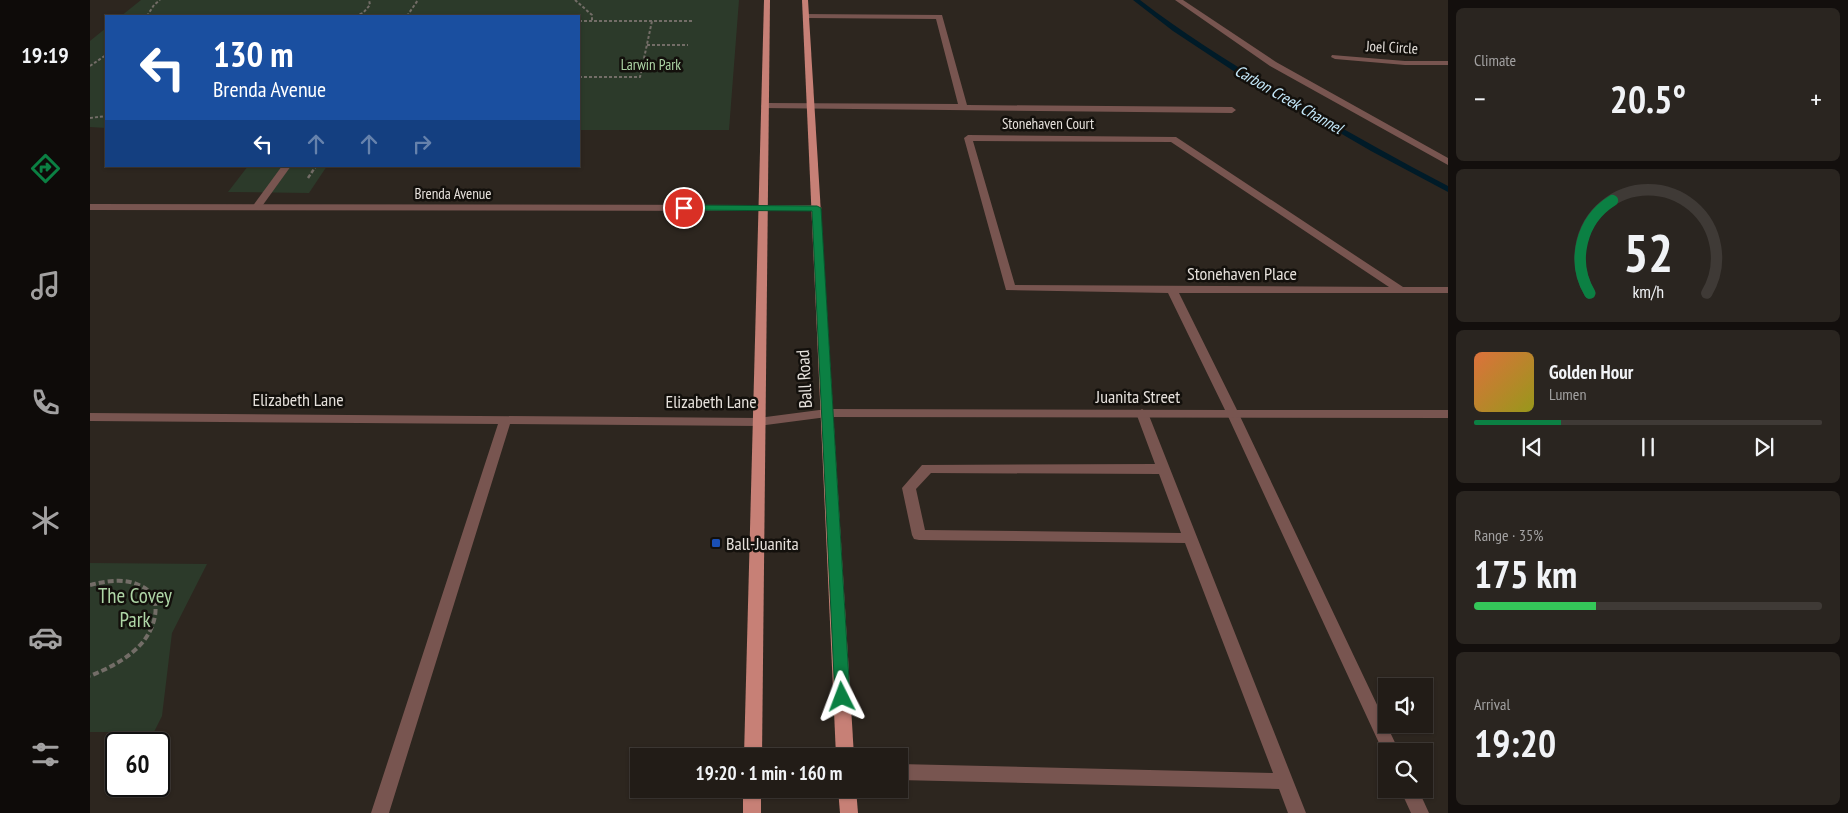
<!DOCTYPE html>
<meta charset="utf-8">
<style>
:root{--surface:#221c17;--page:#2a2520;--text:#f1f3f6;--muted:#a2a1a1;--line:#3f3a36;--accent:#0b8043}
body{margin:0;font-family:"PT Sans Narrow",sans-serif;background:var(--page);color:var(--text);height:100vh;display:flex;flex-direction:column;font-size:19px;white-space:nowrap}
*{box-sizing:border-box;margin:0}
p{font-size:16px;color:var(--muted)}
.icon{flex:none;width:28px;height:28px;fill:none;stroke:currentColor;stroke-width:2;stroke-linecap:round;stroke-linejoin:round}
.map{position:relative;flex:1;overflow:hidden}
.panel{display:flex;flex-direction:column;gap:8px;padding:8px;background:#130f0d;width:400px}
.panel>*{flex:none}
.top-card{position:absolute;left:15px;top:15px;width:475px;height:152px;border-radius:0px;box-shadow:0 1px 4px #0004,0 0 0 1px var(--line);background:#1a4fa0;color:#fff;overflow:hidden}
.controls{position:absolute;left:1288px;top:678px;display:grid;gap:10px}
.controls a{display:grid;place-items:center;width:55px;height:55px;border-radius:0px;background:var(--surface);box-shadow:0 1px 4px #0004,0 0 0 1px var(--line);font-size:25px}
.speed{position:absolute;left:15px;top:732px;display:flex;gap:10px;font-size:25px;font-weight:700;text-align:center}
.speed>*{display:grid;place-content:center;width:65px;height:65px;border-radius:50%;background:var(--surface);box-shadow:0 1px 4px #0004,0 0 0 1px var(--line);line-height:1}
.speed .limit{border:2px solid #111;border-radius:8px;background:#fff;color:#111}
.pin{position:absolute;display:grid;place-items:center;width:42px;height:42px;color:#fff;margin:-21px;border:2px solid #fff;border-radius:50%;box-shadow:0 1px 5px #0007}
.me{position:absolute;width:55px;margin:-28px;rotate:357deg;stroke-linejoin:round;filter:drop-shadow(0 0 4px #0008)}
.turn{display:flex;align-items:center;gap:18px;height:105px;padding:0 25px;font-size:22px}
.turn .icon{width:65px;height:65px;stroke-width:2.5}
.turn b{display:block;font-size:35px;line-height:42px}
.lanes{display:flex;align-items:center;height:48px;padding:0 25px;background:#0003;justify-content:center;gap:25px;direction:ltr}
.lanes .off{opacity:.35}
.big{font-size:38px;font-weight:700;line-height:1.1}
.panel .tile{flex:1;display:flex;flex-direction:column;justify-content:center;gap:8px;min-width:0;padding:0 18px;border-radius:8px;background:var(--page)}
.panel .dial{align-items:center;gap:0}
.dial svg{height:130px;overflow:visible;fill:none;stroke:var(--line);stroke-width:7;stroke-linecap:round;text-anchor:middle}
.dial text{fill:var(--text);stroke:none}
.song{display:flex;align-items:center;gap:15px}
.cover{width:60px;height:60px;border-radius:8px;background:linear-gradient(135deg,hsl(20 70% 55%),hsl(60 70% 35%))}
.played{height:5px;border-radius:2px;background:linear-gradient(90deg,var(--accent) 25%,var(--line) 25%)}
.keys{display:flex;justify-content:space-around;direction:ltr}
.heat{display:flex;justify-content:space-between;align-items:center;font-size:28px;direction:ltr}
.charge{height:8px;border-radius:4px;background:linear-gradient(90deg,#34c759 35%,var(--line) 0)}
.trip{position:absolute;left:540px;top:748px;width:278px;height:50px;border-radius:0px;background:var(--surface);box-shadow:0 1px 4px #0004,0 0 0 1px var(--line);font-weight:700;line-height:50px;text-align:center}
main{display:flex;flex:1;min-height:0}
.tabs{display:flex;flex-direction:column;width:90px;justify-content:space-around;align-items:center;background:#0e0b09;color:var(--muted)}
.tabs .icon{width:35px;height:35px}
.tabs .current{color:var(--accent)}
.tabs b{font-size:22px;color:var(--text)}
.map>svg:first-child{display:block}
</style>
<main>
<nav class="tabs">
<b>19:19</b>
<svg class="icon current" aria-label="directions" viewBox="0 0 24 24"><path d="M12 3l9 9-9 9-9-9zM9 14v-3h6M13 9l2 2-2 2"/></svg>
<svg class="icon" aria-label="music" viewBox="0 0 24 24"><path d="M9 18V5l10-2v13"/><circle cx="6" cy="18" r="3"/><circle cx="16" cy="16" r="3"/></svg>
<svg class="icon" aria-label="phone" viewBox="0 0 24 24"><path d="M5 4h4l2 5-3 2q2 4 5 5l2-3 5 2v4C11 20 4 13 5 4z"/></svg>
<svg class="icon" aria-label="climate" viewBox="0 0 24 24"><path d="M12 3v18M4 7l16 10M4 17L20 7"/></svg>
<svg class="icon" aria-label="car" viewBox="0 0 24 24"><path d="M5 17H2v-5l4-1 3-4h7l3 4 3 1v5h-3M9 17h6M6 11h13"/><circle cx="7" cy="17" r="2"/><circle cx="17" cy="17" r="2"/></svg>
<svg class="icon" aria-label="filters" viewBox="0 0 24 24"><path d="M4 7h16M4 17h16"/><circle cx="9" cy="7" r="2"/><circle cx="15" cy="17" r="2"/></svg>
</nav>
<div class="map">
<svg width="1358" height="813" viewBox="0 0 1358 813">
<rect width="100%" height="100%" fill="#2d261f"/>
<g fill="#2c3a2a">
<polygon points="51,0 649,0 639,130 489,130 489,16 31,16"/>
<polygon points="16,28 16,128 0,127 0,41"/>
<polygon points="158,166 237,166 219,193 138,192"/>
<polygon points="0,563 117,564 82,633 72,716 64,732 0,732"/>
</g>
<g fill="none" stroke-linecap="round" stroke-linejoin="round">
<path fill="#001b28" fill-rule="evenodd" d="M1043,0H1050C1102,40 1158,74 1215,107C1262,134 1310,161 1358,186V192L1281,151L1145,72L1083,31Z"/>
<g stroke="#736d67" stroke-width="2" stroke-dasharray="3 2" stroke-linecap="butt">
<polyline points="485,0 502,15 502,21"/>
<polyline points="57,16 64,5 70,0"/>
<polyline points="265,16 273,13 280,5 279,0"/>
<polyline points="317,16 328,0"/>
<polyline points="489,21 603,21"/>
<polyline points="557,45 598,45"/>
<polyline points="0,66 16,55"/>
<polyline points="489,77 550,77 562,21"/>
<polyline points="0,118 16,116"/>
</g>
<polyline stroke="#736d67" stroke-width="2.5" stroke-dasharray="4 2" stroke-linecap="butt" points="218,178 226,166"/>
<path stroke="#736d67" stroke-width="4" stroke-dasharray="6 3" stroke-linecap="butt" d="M0,585C16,581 34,578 49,585C75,595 66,627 52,643C38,659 19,668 0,676"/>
<g fill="#785550" fill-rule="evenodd">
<polygon points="1085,0 1093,0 1186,62 1358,158 1358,165 1180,66"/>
<polygon points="713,14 852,15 877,105 1142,107 1146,110 1142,113 672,108 671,106 675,103 868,104 846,19 716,18 713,18"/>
<polygon points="192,166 201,166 170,209 164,209 162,207"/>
<polygon points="1142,408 1148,412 1309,751 1296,751 1295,756 1136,412"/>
<path d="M1052,409L1058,413L1216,813H1198L1189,789L809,780V764L1183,773L1095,543L829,540L824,539L822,535L812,488L832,465L1065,464L1046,413ZM841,473L1069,474L1091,533L835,530L826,489Z"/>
<polygon points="1310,789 1328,789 1339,813 1321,813"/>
</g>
<g fill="#785550" fill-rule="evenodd">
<polygon points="1242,55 1315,61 1358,61 1358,65 1315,65 1245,59 1241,57"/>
<path d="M878,135L1086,137L1313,287H1358V293H1089L1147,410H1358V418L737,417L669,426L420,424L299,813H281L408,424L0,421V413L669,418L737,409L1135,410L1078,293L916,290L874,138ZM883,141L1081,142L1299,287L925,285Z"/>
<polygon points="0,204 727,205 732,208 727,211 0,210"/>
</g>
<g fill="#c78076" fill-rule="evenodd">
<polygon points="674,0 680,0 672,756 654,756"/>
<polygon points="712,0 718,0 764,756 746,756"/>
<rect x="653" y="789" width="18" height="24"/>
<polygon points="748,789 766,789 768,813 750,813"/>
</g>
</g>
<polygon fill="#0b8043" stroke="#07532c" points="594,205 727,206 731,208 760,697 757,701 752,703 747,701 745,697 722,211 591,210 591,206"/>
<rect fill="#1a4fb4" stroke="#13100c" stroke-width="2" x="621" y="538" width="10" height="10" rx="2.5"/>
<g text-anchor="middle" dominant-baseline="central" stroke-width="5" stroke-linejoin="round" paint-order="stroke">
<g font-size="15" fill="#e6e1dc" stroke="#13100c">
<text transform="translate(1302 47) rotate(3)">Joel Circle</text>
<text x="958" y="123">Stonehaven Court</text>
<text x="363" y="193">Brenda Avenue</text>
</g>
<g font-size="15" fill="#aed5a6" stroke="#13100c">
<text x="561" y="64">Larwin Park</text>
</g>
<g font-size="16" font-style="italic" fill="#c6ebfd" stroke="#13100c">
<text transform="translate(1199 99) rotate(30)">Carbon Creek Channel</text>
</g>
<g font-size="18" fill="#e6e1dc" stroke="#13100c">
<text x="1152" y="273">Stonehaven Place</text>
<text transform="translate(714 379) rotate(-93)">Ball Road</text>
<text x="1048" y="396">Juanita Street</text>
<text x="208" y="399">Elizabeth Lane</text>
<text x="621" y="401">Elizabeth Lane</text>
</g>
<g font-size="18" fill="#e6e1dc" stroke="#13100c" text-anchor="start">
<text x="636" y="543">Ball-Juanita</text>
</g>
<g font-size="21" fill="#aed5a6" stroke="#13100c">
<text x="45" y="595">The Covey<tspan x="45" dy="24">Park</tspan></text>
</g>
</g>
</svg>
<div class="controls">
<a><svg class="icon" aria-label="sound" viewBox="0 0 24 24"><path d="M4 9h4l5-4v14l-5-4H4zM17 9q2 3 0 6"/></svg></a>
<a><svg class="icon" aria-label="search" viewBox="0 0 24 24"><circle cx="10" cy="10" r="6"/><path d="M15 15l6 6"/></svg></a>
</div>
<div class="speed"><div class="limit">60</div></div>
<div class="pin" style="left:594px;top:208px;background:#d93025"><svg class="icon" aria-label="arrive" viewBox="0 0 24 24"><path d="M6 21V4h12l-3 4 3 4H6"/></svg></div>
<svg class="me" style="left:752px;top:697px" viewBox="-20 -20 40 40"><path d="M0-17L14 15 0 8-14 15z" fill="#0b8043" stroke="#fff" stroke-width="4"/></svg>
<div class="trip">19:20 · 1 min · 160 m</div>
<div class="top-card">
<div class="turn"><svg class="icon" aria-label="left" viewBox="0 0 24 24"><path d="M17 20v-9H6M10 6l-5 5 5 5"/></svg><div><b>130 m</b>Brenda Avenue</div></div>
<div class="lanes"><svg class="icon" aria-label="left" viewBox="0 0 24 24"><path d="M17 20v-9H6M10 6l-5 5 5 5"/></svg><svg class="icon off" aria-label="ahead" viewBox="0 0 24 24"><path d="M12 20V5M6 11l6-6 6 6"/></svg><svg class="icon off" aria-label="ahead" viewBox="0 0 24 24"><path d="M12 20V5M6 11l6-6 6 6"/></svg><svg class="icon off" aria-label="right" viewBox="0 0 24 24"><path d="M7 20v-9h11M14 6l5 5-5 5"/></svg></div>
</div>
</div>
<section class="panel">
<div class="tile"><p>Climate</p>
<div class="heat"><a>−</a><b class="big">20.5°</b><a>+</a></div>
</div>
<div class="tile dial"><svg viewBox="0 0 100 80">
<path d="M14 69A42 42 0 1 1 86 69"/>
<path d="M14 69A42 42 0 0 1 28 12" stroke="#0b8043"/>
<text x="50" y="56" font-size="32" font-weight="700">52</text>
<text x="50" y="72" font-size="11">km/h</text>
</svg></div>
<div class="tile">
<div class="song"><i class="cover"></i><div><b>Golden Hour</b><p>Lumen</p></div></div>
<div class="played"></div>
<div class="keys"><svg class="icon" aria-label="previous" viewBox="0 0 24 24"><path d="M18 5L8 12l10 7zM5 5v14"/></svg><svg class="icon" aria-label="pause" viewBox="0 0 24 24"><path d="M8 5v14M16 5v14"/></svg><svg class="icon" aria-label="next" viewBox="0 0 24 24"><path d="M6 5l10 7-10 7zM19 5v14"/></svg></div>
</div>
<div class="tile"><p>Range · 35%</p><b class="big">175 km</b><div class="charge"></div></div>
<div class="tile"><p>Arrival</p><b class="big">19:20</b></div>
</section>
</main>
